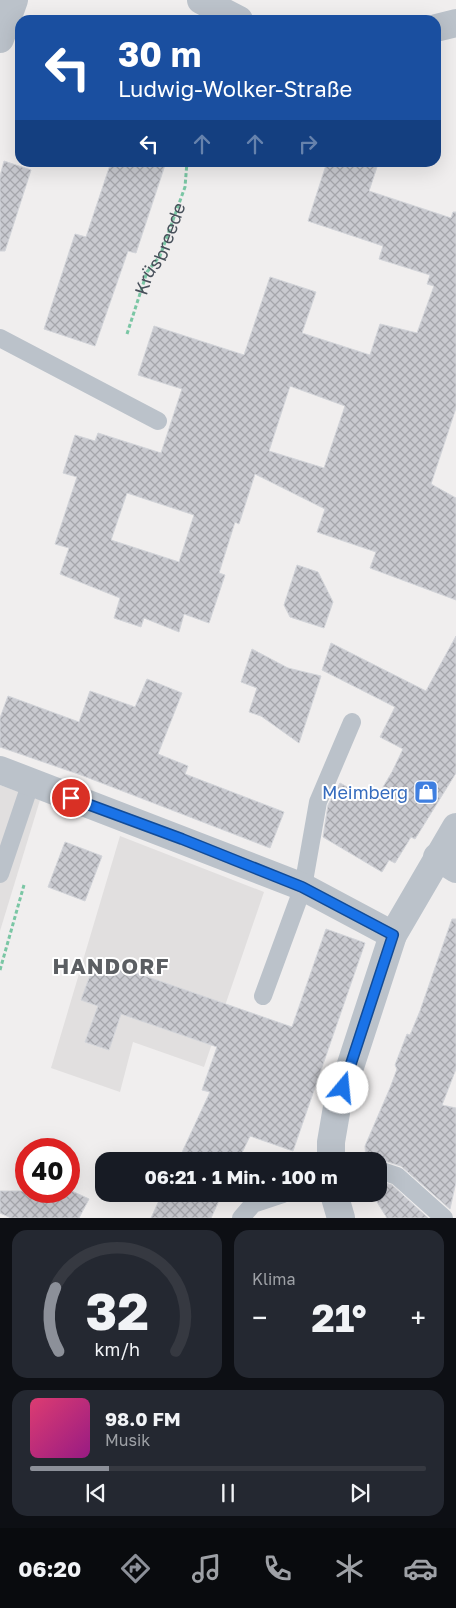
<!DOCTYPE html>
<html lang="de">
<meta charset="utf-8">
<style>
:root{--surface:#171b24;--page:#242831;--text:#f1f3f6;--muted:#9ea1a6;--line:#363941;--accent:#8c9099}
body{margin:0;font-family:"Golos Text",sans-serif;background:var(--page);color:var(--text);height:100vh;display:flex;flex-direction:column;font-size:19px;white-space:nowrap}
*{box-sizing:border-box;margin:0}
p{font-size:16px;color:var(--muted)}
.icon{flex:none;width:28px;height:28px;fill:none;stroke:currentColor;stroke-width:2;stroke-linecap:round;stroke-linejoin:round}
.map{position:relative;height:1218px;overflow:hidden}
.sheet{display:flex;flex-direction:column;gap:12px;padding:12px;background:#0d0f14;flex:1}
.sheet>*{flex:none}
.hud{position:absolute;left:15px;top:15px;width:426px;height:152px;border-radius:15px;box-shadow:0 5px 20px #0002;background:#1a4fa0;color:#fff;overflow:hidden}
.speed{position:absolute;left:15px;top:1138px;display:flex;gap:10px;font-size:25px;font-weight:700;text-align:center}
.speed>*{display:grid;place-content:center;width:65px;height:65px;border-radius:50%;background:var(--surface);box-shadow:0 5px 20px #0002;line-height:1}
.speed .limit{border:8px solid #d22;background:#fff;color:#111}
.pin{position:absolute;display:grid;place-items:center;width:42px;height:42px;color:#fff;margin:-21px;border:2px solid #fff;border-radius:50%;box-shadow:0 1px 5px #0007}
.me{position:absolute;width:55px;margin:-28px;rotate:17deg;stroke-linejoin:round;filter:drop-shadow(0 0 4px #0008)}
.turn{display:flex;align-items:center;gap:18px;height:105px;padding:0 20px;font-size:22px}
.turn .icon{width:65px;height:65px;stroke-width:2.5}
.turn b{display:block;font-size:35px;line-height:42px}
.lanes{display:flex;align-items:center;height:48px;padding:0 20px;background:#0003;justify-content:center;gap:25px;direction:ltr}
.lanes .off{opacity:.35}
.big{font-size:38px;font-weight:700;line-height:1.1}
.sheet .tile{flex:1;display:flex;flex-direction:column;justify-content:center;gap:8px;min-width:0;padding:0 18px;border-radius:15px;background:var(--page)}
.sheet .dial{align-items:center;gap:0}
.dial svg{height:130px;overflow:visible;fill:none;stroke:var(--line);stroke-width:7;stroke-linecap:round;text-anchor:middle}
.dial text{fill:var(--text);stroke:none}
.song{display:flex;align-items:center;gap:15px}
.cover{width:60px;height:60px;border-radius:8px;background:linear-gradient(135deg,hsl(340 70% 55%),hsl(310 70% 35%))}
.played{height:5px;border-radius:2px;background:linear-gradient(90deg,var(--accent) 20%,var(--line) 20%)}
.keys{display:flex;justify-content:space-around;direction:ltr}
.heat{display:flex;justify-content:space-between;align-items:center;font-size:28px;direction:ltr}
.sheet .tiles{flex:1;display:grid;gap:12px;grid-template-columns:1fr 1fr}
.tile:last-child{grid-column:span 2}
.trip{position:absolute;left:95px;top:1152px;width:292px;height:50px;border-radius:15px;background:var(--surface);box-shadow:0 5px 20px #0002;font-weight:700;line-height:50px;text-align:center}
.dock{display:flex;height:80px;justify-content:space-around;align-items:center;background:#090b0e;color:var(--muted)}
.dock .icon{width:35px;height:35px}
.dock .active{color:var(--accent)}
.dock b{font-size:22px;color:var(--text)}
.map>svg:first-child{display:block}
</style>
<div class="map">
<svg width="456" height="1218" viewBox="0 0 456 1218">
<defs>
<pattern id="building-cross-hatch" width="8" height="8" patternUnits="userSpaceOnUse" patternTransform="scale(1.25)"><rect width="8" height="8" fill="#c9cad0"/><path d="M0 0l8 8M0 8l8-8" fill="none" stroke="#a5a6ac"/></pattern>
</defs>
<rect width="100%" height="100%" fill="#f0eeee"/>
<g fill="#e1dfdf">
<polygon points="0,785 40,800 0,931"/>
<polygon points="120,836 264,892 204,1067 133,1042 120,1092 51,1068"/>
</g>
<g fill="url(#building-cross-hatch)" stroke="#d2d4d9" fill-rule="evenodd">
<polygon points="4,161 31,170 5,251 0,251 0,176"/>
<polygon points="111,162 166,162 136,253 128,251 95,346 44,329 75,234 86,237"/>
<path d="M327,162H362L377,167L369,191L451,218L453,212H456V408L431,484L456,498V600L370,568L376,552L317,532L325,509L255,474L239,524L235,522L219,573L225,575L209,623L184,614L179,632L144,618L141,627L114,618L120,598L60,574L69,548L55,544L77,477L63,473L75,435L95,441L98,433L161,453L182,389L138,375L154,326L244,355L270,277L316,292L302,333L370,355L380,324L417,333L434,286L427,284L430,275L379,259L383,246L308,221ZM290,386L345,406L324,468L269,451ZM127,493L194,515L179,562L111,540Z"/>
<polygon points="297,565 318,572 333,602 324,628 290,617 284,605"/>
<polygon points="456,636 456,773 415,839 411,837 395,863 389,860 382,872 323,837 328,805 340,783 374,802 392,772 403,749 380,737 395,707 322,670 331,643 426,691"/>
<polygon points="252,649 288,668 321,676 299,743 261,716 249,712 257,688 241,682"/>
<polygon points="147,679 182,693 158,754 188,766 185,774 284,812 270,848 81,775 0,747 0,718 8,696 79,722 90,691 135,707"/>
<polygon points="65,842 102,856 85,901 48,887"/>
<polygon points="452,919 456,919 456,1069 442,1105 456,1108 456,1182 450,1209 401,1166 382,1160 366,1161 365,1146 390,1088 397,1069 395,1065 407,1034 410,1035 420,1011"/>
<polygon points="326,929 365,943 293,1151 250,1136 238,1161 178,1161 210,1092 202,1090 217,1047 121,1014 109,1050 85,1042 98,1006 81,1000 96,959 292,1027"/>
<polygon points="379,1181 392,1185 428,1218 387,1218 372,1194 379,1194"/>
<polygon points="0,1191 72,1191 89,1199 79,1218 11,1218 0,1213"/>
<polygon points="162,1194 222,1194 211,1218 151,1218"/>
</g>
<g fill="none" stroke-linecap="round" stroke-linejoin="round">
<g stroke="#7ac6a4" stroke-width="3" stroke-dasharray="4 2.5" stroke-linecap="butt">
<path id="s1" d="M127,334L147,272L160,256L185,187L187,162"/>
<polyline points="0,970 24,885"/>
</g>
<g stroke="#bbc2ca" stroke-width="18">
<polyline points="0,338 158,421"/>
<polyline points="0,874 31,782"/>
<polyline points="263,996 303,887 318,802 352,722"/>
<polyline points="379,1170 397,1176 444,1218"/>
<polyline points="241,1218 253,1204 283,1194"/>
</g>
<g stroke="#bbc2ca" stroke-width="28">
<polyline points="201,0 239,20"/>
<polyline points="436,28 456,23"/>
<polyline points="0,39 14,0"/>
<polyline points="0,770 303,887 393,935"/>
<polyline points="437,857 456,869"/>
</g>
<g stroke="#bbc2ca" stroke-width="28">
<polyline points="331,1161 331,1142 337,1107 393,935 456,827"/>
<polyline points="334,1194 341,1218"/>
</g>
</g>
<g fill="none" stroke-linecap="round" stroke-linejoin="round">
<g stroke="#114b97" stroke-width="12">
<polyline id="route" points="71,798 182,839 302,887 393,935 343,1088"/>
</g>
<use href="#route" stroke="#1a73e8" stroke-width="9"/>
</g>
<defs>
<g id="shop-square" transform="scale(1.25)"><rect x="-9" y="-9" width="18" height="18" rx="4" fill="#3f7fe0" stroke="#fff"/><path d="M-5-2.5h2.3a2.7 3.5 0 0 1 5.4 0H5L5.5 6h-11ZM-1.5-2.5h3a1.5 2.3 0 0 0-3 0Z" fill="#fff"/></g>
</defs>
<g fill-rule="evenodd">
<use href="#shop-square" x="426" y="792"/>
</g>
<g text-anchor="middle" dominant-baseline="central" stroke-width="4" stroke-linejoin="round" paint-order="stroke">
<g font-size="18" fill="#48505a" stroke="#fff">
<text stroke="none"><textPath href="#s1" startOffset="92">Krüsbreede</textPath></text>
</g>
<g font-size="18" fill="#366cbe" stroke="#fff" text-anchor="end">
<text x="408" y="792">Meimberg</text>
</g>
<g font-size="22" font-weight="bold" letter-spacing="1" fill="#5b5e62" stroke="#fff">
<text x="111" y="965">HANDORF</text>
</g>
</g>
</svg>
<div class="speed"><div class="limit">40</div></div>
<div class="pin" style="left:71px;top:798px;background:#d93025"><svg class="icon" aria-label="arrive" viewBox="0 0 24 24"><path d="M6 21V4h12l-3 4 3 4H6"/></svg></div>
<svg class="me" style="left:343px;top:1088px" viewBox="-20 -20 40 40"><circle r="19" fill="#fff"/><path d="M0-13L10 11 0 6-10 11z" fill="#1a73e8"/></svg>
<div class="trip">06:21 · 1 Min. · 100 m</div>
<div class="hud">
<div class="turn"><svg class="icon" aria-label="left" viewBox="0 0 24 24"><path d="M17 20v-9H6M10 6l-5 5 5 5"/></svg><div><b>30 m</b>Ludwig-Wolker-Straße</div></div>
<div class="lanes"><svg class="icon" aria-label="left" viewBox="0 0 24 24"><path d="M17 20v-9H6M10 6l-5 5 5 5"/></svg><svg class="icon off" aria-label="ahead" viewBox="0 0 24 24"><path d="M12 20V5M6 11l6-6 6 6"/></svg><svg class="icon off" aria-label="ahead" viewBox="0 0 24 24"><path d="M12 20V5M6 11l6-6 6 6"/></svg><svg class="icon off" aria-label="right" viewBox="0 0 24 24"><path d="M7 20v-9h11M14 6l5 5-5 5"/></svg></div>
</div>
</div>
<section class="sheet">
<div class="tiles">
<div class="tile dial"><svg viewBox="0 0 100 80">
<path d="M14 69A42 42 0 1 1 86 69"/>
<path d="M14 69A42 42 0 0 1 12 30" stroke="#8c9099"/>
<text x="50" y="56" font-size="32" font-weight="700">32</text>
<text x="50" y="72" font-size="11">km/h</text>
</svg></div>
<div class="tile"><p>Klima</p>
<div class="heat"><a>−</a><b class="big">21°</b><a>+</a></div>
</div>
<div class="tile">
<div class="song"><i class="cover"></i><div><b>98.0 FM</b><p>Musik</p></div></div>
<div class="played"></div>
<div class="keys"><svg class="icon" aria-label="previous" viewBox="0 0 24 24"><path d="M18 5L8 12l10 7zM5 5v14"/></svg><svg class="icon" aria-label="pause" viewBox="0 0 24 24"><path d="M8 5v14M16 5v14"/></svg><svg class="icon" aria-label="next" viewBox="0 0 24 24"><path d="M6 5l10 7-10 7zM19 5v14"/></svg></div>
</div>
</div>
</section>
<nav class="dock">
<b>06:20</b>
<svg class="icon active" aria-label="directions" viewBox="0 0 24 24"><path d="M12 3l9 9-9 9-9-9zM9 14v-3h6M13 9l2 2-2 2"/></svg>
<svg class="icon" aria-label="music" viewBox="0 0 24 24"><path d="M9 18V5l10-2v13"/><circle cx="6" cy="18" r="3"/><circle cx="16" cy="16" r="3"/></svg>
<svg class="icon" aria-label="phone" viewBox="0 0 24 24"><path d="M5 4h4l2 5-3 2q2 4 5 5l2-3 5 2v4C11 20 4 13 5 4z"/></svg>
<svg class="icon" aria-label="climate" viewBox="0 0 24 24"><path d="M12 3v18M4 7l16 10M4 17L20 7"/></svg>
<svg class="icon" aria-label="car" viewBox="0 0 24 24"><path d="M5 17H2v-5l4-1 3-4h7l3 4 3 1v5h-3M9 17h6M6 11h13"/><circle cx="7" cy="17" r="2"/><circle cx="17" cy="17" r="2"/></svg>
</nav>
